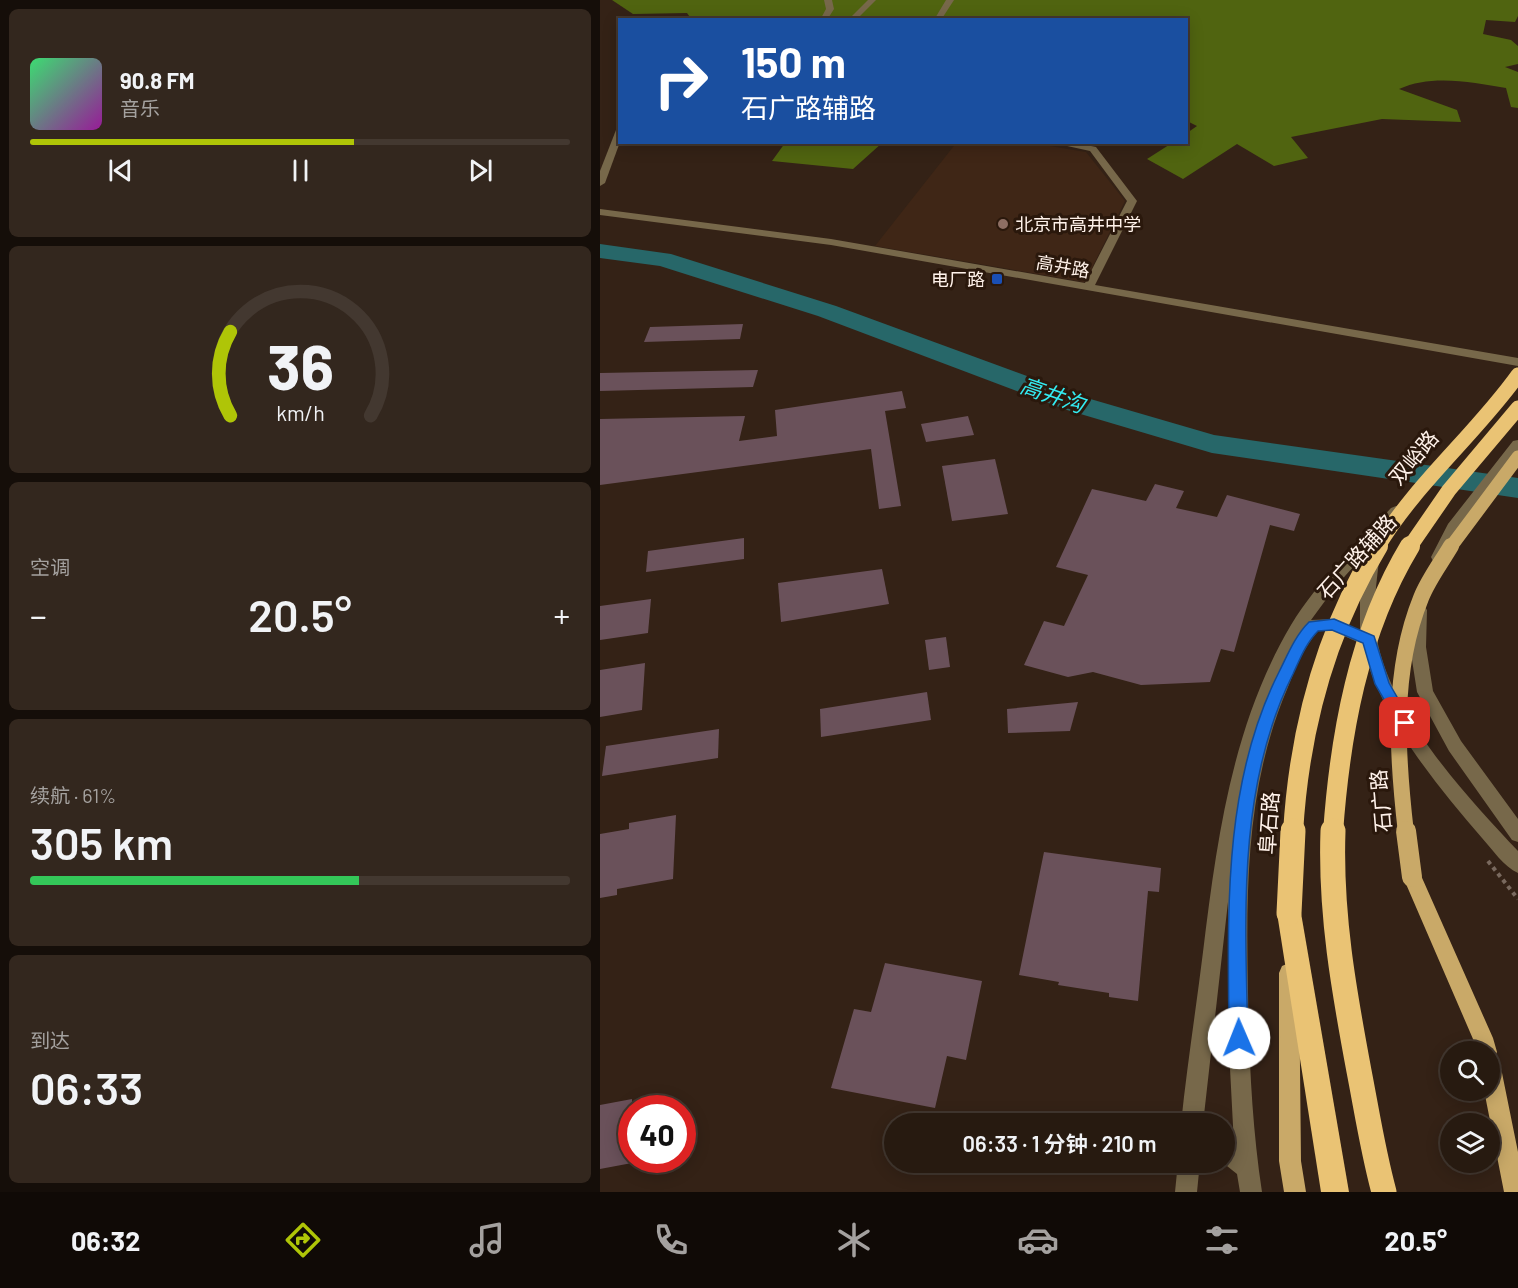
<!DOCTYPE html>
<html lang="zh">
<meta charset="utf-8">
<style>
:root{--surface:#271a10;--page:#33271e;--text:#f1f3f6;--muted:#a4a19f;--line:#433830;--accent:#afc507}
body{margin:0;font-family:Barlow,"Noto Sans SC",sans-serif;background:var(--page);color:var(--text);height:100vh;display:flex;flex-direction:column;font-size:22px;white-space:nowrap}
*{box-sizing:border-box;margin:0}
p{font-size:20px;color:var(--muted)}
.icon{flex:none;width:33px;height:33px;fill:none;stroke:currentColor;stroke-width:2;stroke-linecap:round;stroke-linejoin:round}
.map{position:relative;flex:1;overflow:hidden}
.details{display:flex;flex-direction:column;gap:9px;padding:9px;background:#150e09;width:600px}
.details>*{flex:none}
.guide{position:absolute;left:18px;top:18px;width:570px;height:126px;border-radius:0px;box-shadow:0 3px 15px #0003,0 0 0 2px var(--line);background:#1a4fa0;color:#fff;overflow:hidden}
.controls{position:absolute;left:840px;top:1041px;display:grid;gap:12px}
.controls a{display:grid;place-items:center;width:60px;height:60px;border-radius:50%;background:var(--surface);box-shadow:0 3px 15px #0003,0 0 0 2px var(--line);font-size:30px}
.speed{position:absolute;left:18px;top:1095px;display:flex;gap:12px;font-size:30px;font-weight:700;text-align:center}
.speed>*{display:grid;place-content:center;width:78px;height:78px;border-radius:50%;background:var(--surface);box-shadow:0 3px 15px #0003,0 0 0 2px var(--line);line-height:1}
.speed .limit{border:9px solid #d22;background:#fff;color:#111}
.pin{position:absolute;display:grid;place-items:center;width:51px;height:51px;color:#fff;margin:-26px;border-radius:12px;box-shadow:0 3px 9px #0006}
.me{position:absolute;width:66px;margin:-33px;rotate:359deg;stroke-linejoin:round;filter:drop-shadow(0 0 4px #0008)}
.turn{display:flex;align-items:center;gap:21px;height:126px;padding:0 24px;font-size:27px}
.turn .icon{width:78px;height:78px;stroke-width:2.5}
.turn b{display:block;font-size:42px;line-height:51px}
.big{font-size:45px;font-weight:600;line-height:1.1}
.details .card{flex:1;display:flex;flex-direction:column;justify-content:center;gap:9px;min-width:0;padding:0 21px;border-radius:9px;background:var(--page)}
.details .dial{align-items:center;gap:0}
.dial svg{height:156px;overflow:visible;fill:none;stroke:var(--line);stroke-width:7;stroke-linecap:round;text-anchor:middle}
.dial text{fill:var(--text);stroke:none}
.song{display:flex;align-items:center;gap:18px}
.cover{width:72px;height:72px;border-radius:9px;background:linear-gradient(135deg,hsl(140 70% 55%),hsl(300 70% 35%))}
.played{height:6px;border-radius:3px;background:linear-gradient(90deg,var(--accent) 60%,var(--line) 60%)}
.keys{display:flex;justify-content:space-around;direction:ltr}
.heat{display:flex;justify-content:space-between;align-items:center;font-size:33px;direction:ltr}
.charge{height:9px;border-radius:4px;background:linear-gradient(90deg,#34c759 61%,var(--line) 0)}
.trip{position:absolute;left:284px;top:1113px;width:351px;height:60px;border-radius:30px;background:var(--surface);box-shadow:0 3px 15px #0003,0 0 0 2px var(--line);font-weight:600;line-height:60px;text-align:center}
.tab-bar{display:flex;height:96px;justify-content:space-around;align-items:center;background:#100a06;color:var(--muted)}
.tab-bar .icon{width:42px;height:42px}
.tab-bar .current{color:var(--accent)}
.tab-bar b{font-size:27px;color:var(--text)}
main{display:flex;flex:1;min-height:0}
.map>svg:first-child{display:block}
</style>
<main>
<section class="details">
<div class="card">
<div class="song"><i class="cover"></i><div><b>90.8 FM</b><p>音乐</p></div></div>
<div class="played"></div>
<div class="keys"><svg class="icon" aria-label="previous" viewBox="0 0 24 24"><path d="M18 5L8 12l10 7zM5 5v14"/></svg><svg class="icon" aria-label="pause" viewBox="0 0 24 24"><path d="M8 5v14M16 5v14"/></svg><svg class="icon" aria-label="next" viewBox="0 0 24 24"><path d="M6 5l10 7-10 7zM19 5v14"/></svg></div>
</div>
<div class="card dial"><svg viewBox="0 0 100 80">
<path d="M14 69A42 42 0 1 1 86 69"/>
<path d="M14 69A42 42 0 0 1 14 26" stroke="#afc507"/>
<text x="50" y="56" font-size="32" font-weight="700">36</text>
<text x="50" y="72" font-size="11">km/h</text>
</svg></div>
<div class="card"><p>空调</p>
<div class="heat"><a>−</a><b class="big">20.5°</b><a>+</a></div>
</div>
<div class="card"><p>续航 · 61%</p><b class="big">305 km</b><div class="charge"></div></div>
<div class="card"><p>到达</p><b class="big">06:33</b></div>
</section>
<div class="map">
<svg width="918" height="1192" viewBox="0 0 918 1192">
<rect width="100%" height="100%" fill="#342216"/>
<polygon fill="#3f2616" points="357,142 432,143 486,152 525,201 485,282 275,246"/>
<g fill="#506410">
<path d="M12,0H918V16L915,22L886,20L883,34L911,40L918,46V64L905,67L918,72V108L911,107L906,88C872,82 831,74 799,89L857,110L861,122L782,119L691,137L708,158L674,166L637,144L583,179L547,159L572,143L586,142L587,133L597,126L587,121L586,20H92L87,13L33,14Z"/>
<polygon points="185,143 185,142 307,143 282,143 253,169 172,161"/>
</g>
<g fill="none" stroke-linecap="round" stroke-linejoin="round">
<polygon fill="#276769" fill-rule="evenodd" points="0,244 71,254 236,306 487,398 614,435 918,478 918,498 612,453 467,410 218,316 60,266 0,258"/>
</g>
<g fill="#6a515a">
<polygon points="143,324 140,339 44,342 50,327"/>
<polygon points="158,370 153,387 0,391 0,373"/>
<polygon points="302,391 306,408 285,411 301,506 279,509 271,449 0,485 0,419 145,416 139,441 177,436 175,410"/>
<polygon points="368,416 374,435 326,442 321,424"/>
<polygon points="395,459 408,514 352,521 342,466"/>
<polygon points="555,484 584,491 576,508 617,517 627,495 700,514 694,531 670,525 634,652 621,649 610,682 541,685 493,672 468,677 424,665 444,621 464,626 488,575 456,567 492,489 546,501"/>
<polygon points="144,538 144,559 46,572 48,551"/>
<polygon points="282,569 289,604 181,622 178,583"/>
<polygon points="51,599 48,633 0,640 0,606"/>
<polygon points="346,637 350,667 329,670 325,640"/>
<polygon points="45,663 42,710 0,717 0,670"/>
<polygon points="327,692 331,720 221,737 220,709"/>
<polygon points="478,702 470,731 408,733 407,709"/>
<polygon points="119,729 118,758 2,776 6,746"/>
<polygon points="76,815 73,879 17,889 17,895 0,898 0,834 29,829 29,823"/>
<polygon points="444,852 561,868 559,892 548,891 538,1001 509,997 509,993 458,985 459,982 419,975"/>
<polygon points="285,963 382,981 366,1060 347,1056 335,1108 231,1088 254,1009 271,1012"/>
<polygon points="32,1099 32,1163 0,1169 0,1105"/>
</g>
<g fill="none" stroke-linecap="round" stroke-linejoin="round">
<polyline stroke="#79695e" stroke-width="4" stroke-dasharray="4 4" stroke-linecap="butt" points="888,861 918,899"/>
<g fill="#77684a" fill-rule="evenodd">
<polygon points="224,0 232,0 234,9 227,20 220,20 226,9"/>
<polygon points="268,0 276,0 256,20 248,20"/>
<polygon points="346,0 354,0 341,20 334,20"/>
<polygon points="20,127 20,142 5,183 0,186 0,171 16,130"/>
<polygon points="449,142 471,142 496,147 537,201 495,285 918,358 918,366 231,245 0,215 0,209 231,239 485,283 527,201 490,151"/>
<polygon points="918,440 918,453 859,529 843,561 833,561 831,557 848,524 913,441"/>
<path d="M796,506L801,508L803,511L801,514L736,586L711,620L734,619L760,630V600L765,561L767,557H777L779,561C776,586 772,614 777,639C790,714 867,797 918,851V873C904,867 892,849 882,838C833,781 781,718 762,644L733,631H718C704,647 696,667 688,687C646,784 646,888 648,992C649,1059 652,1126 662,1192H640L637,1174L627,1166L618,1162H624V1143L634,1145L629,1049L628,902L603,1124H581C587,1066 596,1009 603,952C617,839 632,725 691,625C718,581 756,545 791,508Z"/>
<polygon points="819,604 824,606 827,610 826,647 833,691 861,741 918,819 918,842 912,840 849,751 817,692 810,647 811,610 814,606"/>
<polygon points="578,1162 600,1162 597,1192 575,1192"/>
</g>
<g fill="#c9a968" fill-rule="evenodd">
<polygon points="812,868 819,871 893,1038 897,1052 894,1059 898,1060 901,1068 918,1152 918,1192 904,1192 884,1090 890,1090 890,1052 875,1052 873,1039 803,877 805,871"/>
<polygon points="689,963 696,966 699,973 701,1161 706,1192 684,1192 679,1161 679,973 682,966"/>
</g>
<polygon fill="#eac374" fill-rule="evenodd" points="689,902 697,905 701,913 749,1192 721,1192 677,913 681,905"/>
<polyline stroke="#c9a968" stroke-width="13" points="850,548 918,457"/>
<path stroke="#c9a968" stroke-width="16" d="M806,833C797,755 791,672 821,598C828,580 841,563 851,546"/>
<polyline stroke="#c9a968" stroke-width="20" points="806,831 812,877"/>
<g stroke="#eac374" stroke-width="15">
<path d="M777,548C815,484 875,435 918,375"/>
<polyline points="809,548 849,490 918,408"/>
</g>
<g stroke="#eac374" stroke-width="20">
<path d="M693,833C699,732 725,633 778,546"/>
<path d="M733,833C740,735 758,632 810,546"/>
</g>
<g stroke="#eac374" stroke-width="25">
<path d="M733,831C730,913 744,991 759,1071C767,1112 773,1152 784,1192"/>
<polyline points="689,913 693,831"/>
</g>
</g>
<path fill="#1a73e8" stroke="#114b97" stroke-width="1.5" d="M734,619L774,636L789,683L812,723L810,727H800L775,684L763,643L732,630L718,631C706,643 700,659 693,674C637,786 645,917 648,1038L646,1045L639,1048L632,1045L629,1038C628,915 622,785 679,672C688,654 695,636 709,622Z"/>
<circle fill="#8d6e63" stroke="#2a180c" stroke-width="2" cx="403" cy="224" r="6"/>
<rect fill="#1a4fb4" stroke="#2a180c" stroke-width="2" x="391" y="273" width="12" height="12" rx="3"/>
<g text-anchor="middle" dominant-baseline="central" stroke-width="6" stroke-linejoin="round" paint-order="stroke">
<g font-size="18" fill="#fff2ea" stroke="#2a180c" text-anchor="start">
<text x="415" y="224">北京市高井中学</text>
<text x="385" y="279" text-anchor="end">电厂路</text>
</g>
<g font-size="18" fill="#fff2ea" stroke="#2a180c">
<text transform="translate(463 266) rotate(10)">高井路</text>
</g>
<g font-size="21" fill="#fff2ea" stroke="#2a180c">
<text transform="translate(813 457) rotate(-50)">双峪路</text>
<text transform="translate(756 556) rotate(-48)">石广路辅路</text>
<text transform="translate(780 801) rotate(-95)">石广路</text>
<text transform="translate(668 823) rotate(-86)">阜石路</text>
</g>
<g font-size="22" font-style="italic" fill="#33ebf1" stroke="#2a180c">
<text transform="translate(453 394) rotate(19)">高井沟</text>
</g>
</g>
</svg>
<div class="controls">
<a><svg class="icon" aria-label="search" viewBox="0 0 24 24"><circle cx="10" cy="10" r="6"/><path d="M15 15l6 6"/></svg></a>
<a><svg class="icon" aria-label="layers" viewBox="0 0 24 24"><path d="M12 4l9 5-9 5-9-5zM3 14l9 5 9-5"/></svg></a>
</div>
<div class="speed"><div class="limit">40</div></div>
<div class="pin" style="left:805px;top:723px;background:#d93025"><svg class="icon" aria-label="arrive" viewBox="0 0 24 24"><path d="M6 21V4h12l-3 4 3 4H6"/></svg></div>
<svg class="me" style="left:639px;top:1038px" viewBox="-20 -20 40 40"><circle r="19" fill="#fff"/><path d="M0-13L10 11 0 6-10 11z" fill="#1a73e8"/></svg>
<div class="trip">06:33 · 1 分钟 · 210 m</div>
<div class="guide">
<div class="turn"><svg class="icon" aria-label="right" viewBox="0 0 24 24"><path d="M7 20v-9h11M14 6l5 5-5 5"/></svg><div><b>150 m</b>石广路辅路</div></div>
</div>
</div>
</main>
<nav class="tab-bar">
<b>06:32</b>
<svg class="icon current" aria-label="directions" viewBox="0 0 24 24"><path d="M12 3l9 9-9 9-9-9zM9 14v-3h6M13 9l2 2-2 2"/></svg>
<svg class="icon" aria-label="music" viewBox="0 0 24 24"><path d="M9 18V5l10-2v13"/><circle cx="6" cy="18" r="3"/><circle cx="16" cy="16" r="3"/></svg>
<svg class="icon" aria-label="phone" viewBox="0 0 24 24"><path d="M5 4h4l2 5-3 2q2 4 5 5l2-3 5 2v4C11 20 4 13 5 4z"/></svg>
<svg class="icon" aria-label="climate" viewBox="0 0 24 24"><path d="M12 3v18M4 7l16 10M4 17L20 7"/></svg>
<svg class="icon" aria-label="car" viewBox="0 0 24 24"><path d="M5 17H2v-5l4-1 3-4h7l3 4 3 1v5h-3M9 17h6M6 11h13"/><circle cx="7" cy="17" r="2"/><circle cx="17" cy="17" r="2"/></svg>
<svg class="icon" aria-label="filters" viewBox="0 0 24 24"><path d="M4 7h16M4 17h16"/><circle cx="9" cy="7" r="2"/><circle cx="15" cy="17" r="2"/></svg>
<b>20.5°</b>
</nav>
